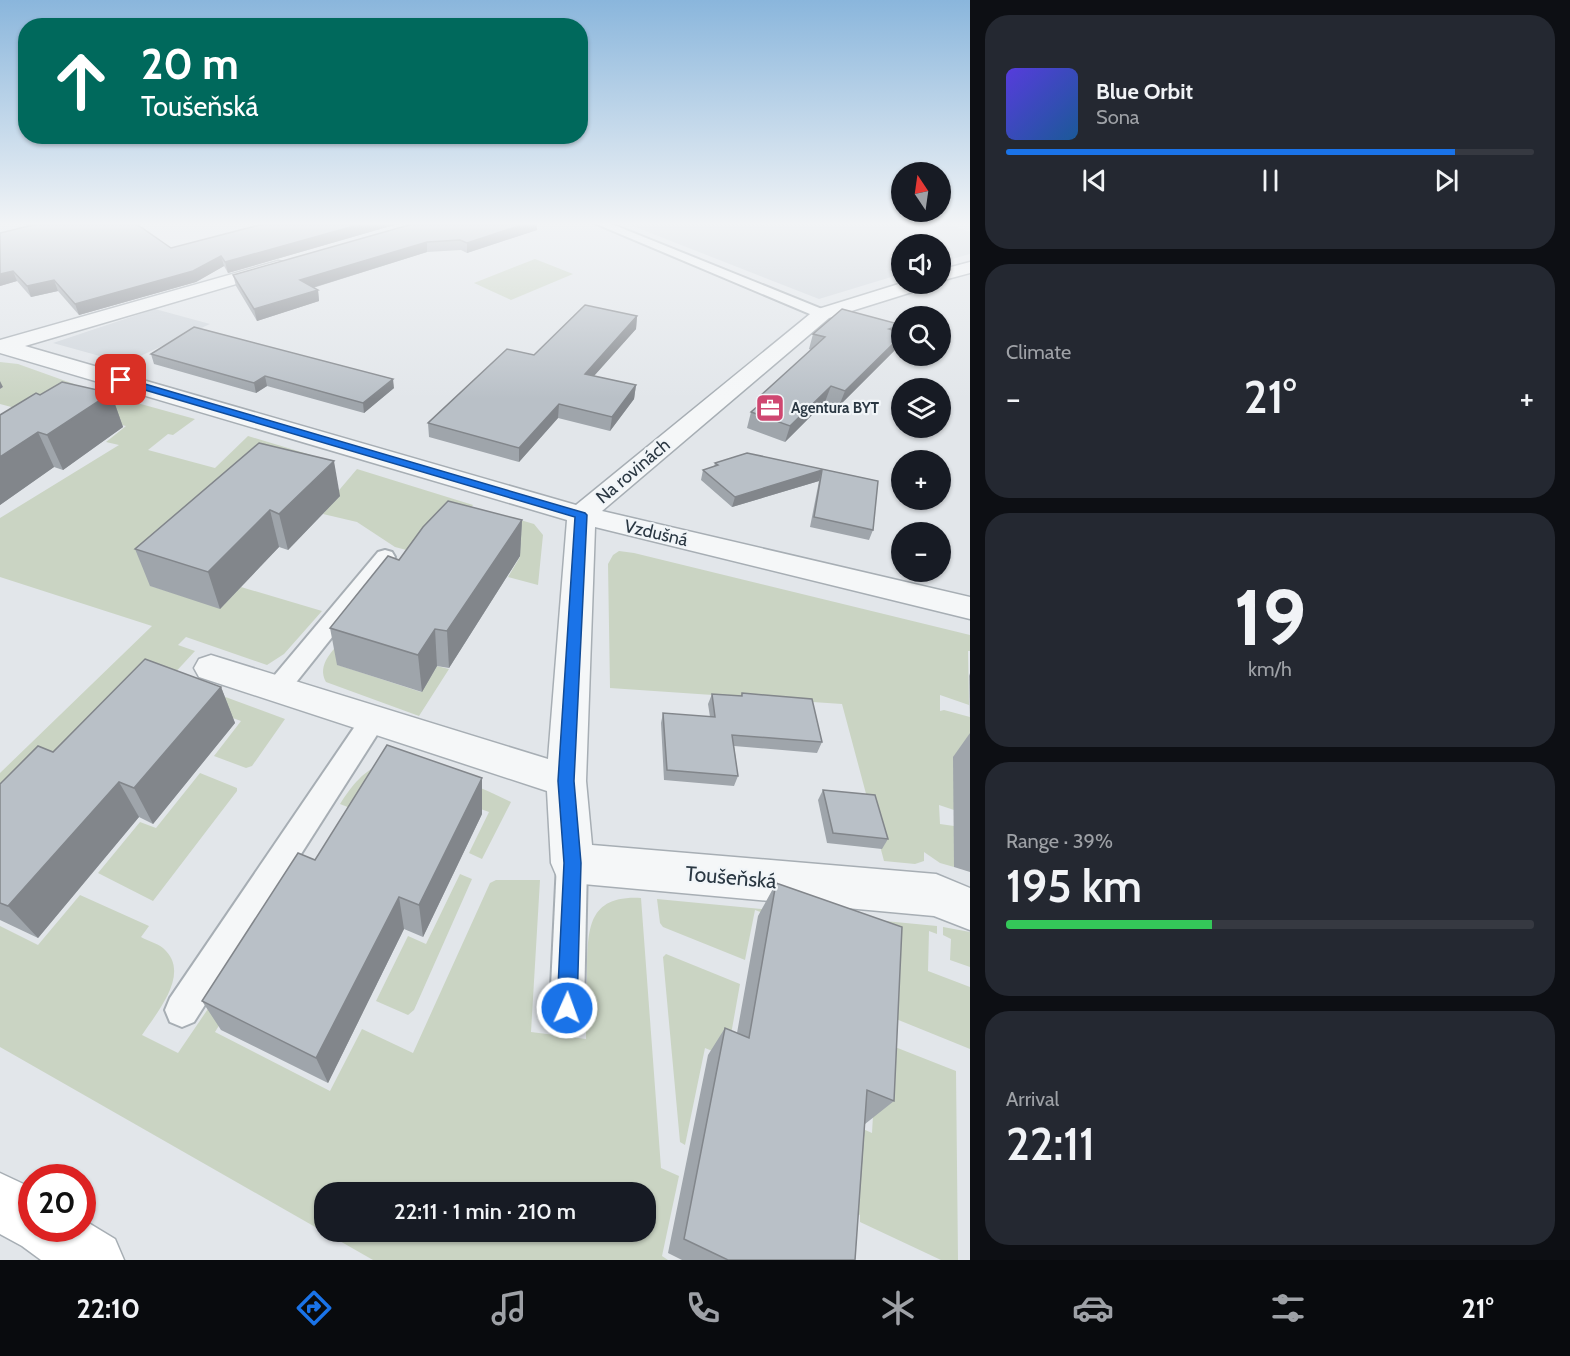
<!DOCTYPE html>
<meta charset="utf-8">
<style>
:root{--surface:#171b24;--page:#242831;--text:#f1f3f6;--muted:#9ea1a6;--line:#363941;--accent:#1a73e8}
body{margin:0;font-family:Cabin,sans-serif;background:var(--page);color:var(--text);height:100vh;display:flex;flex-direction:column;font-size:22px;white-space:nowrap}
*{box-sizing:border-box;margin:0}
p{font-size:20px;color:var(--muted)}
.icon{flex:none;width:33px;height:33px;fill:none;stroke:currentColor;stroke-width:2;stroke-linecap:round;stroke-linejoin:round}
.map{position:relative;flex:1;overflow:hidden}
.panel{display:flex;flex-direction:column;gap:15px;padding:15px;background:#0d0f14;width:600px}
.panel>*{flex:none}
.top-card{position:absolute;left:18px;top:18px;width:570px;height:126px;border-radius:24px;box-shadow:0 2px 4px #0004;background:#00695c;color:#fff;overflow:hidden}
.needle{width:39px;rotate:347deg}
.controls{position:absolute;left:891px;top:162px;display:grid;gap:12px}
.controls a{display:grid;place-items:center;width:60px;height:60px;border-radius:50%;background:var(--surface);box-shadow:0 2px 4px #0004;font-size:30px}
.speed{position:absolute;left:18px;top:1164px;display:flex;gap:12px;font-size:30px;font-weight:700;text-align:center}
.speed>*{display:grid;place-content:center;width:78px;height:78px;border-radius:50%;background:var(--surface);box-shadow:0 2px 4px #0004;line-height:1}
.speed .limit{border:9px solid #d22;background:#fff;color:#111}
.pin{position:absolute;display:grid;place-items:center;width:51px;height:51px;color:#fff;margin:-26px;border-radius:12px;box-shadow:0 3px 9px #0006}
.me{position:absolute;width:66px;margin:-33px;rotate:2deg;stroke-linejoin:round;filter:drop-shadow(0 0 4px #0008)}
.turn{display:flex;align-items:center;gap:21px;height:126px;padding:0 24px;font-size:27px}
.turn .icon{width:78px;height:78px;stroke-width:2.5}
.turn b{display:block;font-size:42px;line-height:51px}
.big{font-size:45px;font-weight:600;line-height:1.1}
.panel .widget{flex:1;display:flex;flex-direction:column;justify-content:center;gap:9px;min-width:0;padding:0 21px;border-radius:24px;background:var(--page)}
.panel .dial{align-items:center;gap:0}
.dial b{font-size:78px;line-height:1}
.song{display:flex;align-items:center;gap:18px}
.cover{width:72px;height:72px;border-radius:9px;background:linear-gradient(135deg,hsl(250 70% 55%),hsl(210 70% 35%))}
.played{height:6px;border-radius:3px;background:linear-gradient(90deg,var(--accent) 85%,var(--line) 85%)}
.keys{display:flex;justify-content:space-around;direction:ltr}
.heat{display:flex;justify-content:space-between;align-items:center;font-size:33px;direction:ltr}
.charge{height:9px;border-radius:4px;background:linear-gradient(90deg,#34c759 39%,var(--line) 0)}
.trip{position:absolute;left:314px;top:1182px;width:342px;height:60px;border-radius:24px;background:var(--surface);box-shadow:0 2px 4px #0004;font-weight:600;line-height:60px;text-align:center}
.tabs{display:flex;height:96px;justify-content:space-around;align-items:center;background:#090b0e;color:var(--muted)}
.tabs .icon{width:42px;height:42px}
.tabs .current{color:var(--accent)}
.tabs b{font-size:27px;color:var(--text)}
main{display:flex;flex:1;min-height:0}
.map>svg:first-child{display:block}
</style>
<main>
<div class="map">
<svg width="970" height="1260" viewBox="0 0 970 1260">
<rect width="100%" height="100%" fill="#e2e6ea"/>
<g fill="#d0d6dc">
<polygon points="625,223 945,223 970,232 970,254 941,262 940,244 902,244 901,274 819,299"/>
<polygon points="155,309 210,324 125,363 53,343"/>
</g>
<g fill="#cad4c3" fill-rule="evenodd">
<polygon points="535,259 573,274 511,300 474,283"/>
<polygon points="0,362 18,364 74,384 72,388 19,409 0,404 0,389 3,387 0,386"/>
<polygon points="109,400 130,401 195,419 173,435 168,434 148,450 215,468 248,436 311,455 151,586 220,608 241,587 322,611 284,654 267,665 186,637 178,645 195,651 171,677 285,719 252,766 246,768 214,756 241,721 161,692 0,833 0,773 152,626 0,577 0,518 119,445 106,442 126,426 77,414"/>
<polygon points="357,469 473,505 433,557 395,547 357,522 323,514 338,497 335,495"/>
<polygon points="517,519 534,524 543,535 538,585 508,577 520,557"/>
<polygon points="619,551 634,553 970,635 970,651 968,651 969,705 940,695 940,711 944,710 970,717 970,763 954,810 939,805 940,824 954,826 954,867 940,863 924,852 924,861 915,864 884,861 842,704 610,688 608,564 613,555"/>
<path d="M345,636L338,665L421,692L437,666L449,669L419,716L326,682C316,664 334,650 345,636Z"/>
<path d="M385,762C428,764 472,783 511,802L482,859L469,853L489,812L392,777L368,815L340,804C353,784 363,771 385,762Z"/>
<polygon points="200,773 237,788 237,791 153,901 98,873 140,822 156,828"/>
<polygon points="460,874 472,879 414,1010 408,1015 376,1001 408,936 426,944"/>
<path d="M496,880H540L531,1032L586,1039C586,1017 587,995 587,974C588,931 586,895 641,898L661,1168L679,1176L662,1256L668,1260H373L0,1047V926L38,945L80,895L149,926L141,937C148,941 157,943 163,948C192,973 157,1012 142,1035L178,1053L235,969L250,975L215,1032L330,1091L362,1029L413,1053L490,883ZM324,1192H645V1232H324Z"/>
<polygon points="657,899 937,926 937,934 929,931 928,971 970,987 970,1049 896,1019 882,956 755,910 745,960 663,927 660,923"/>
<polygon points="943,927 970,932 970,967 950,960 951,939 943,935"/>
<polygon points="666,954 740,984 727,1057 705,1048 685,1145 680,1142 663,957"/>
<polygon points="877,1045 895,1047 956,1071 958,1260 941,1260 860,1222 860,1215 839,1206 847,1122 872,1133"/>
</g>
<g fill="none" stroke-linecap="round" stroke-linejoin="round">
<g stroke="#a7aeb4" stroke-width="4">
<g id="lane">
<polygon points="594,223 609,223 827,311 829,314 822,318 817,317"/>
<polygon points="385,550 392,552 395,557 392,562 286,695 277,698 268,695 265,689 268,683 378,552"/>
<polygon points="373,710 382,713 386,720 382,727 194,1022 182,1027 170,1022 165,1010 170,998 364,713"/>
<polygon points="572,850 582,854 587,863 584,1008 579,1020 567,1025 555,1020 550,1008 557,863 562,854"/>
</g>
</g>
<g stroke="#a7aeb4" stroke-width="3">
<g id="street">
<polygon points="278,261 284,262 287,266 284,270 25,346 576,505 815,310 902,283 927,284 925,288 829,318 602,511 970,597 970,619 595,527 586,781 592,845 936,874 970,888 970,930 934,916 572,883 557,877 551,863 547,791 199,677 194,668 199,659 211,655 548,759 567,520 0,353 0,340"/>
<polygon points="970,262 970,273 940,281 940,270"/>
</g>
</g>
<g stroke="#a7aeb4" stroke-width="3">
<polygon id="secondary" points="0,1173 32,1188 32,1228 82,1228 82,1219 115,1239 124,1260 41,1260 22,1246 0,1234"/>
</g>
<use href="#lane" fill="#f5f7f8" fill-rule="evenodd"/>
<use href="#street" fill="#f5f7f8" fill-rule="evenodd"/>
<use href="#secondary" fill="#fff" fill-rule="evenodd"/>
</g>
<g fill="#9fa5ab">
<polygon points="24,223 135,223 171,248 267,223 401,223 228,273 224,266 196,282 79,315 58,291 31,297 17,281 0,286 0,233 27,226"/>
<polygon points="416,223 537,230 467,253 461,250 427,252 313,288 318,290 319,301 257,321 236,286 233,275"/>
<polygon points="637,316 636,329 594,376 636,385 634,399 610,431 558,418 519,462 429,437 428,423 534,355"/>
<polygon points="899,332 897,348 839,406 825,402 785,442 747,428 751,412 757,407 759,397 811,350 809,349 813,334"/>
<polygon points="151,354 394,388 364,413 267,386 256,393 154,364"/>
<polygon points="111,393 123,427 63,470 54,467 0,505 0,415 40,395"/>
<polygon points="259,443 340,496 288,550 279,547 220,609 150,586 135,549"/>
<polygon points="747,453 878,481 873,530 869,540 810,527 819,481 732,507 701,480 703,470 714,467 715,463"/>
<polygon points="522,520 520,556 449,668 437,666 422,692 337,665 330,628 399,560"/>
<polygon points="970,673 970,721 969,676"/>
<polygon points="221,687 235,723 153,824 139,817 38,938 0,920 0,784 53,752"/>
<polygon points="742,693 822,742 817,753 734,746 738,776 734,786 664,780 661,723 663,713 710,717 708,704 712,694 741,696"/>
<polygon points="970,733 970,872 954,867 953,757"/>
<polygon points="482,778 482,814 423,937 404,929 328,1083 221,1030 202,1001 315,860"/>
<polygon points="823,790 888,839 882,849 827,843 818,800"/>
<polygon points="776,883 894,1101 865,1124 855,1260 682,1260 668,1253 708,1055 725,1028 737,1033 758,916"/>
</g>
<g fill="#82868b">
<polygon points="365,223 401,223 228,273 225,262"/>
<polygon points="528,223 537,223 537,230 467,253 467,243"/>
<polygon points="427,242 427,252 302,291 300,280"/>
<polygon points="221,256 224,266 196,282 79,315 75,304"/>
<polygon points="13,271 17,281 0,286 0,274"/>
<polygon points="54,280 58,291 31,297 27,286"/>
<polygon points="318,290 319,301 257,321 254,309"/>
<polygon points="637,316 636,329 584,387 585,374"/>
<polygon points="902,325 896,340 889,329"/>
<polygon points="902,335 897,348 839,406 845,391"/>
<polygon points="265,376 267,386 256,393 254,383"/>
<polygon points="393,379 394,388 364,413 363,403"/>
<polygon points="0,381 3,387 0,389"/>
<polygon points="636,385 634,399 610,431 612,417"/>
<polygon points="831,386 825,402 785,442 790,426"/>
<polygon points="111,393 123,427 63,470 47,435"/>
<polygon points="559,404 558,418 519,462 519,448"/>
<polygon points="38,432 54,467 0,505 0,457"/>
<polygon points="334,461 340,496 288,550 279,514"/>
<polygon points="822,470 819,481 732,507 735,497"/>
<polygon points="270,510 279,547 220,609 208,572"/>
<polygon points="522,520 520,556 449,668 447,631"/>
<polygon points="435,629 437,666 422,692 418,655"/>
<polygon points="221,687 235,723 153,824 134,788"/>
<polygon points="482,778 482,814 423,937 419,905"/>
<polygon points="119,782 139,817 38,938 8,906"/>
<polygon points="399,897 404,929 328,1083 316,1058"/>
</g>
<g fill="#b9c0c7" stroke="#82868b" stroke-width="1.5">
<polygon points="30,223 135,223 171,248 267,223 365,223 225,262 221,256 193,271 75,304 54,280 27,286 13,271 0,274 0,233 33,225"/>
<polygon points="416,223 528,223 467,243 460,240 427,242 300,280 318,290 254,309 233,275"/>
<polygon points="585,305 637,316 585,374 636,385 612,417 559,404 519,448 428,423 507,349 534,355"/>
<polygon points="842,309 902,325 889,329 902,333 902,335 845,391 831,386 790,426 751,412 766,399 759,397 825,337 813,334"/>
<polygon points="194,327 393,379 363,403 265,376 254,383 151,354"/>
<polygon points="62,382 111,393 47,435 38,432 0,457 0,415 36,393 40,395"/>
<polygon points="259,443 334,461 279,514 270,510 208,572 135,549"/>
<polygon points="747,453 878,481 873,530 814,517 822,470 735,497 703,470 718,465 715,463"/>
<polygon points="448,501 522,520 447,631 435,629 418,655 330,628 388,556 399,560 423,527"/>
<polygon points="145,659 221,687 134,788 119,782 8,906 0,903 0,784 38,746 53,752"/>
<polygon points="742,693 812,699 822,742 732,735 738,776 667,770 663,713 715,717 712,694 742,696"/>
<polygon points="387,745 482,778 419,905 399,897 316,1058 202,1001 298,853 315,860"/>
<polygon points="823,790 875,795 888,839 833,833"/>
<polygon points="776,883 902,927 894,1101 867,1090 855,1260 728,1260 684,1239 725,1028 749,1038"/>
</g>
<linearGradient id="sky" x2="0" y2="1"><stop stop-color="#8ab6dc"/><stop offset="0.56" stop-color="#f2f4f6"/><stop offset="1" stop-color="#f2f4f6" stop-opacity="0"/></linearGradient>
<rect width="970" height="399" fill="url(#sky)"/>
<polygon fill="#1a73e8" stroke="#114b97" stroke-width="1.5" points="121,377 585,513 587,515 574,781 581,863 577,1008 574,1015 567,1018 560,1015 557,1008 564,863 558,781 575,517 118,382 117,380"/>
<defs>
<g id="office-square" transform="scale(1.5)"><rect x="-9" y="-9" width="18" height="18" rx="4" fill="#cf4771" stroke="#f1f5f8"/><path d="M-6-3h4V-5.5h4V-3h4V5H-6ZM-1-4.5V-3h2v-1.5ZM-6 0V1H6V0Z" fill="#fff"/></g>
</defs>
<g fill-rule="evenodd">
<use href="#office-square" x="770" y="408"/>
</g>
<g text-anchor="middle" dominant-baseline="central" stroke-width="4.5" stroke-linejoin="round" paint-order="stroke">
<g font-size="15" font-weight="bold" fill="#2a3742" stroke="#f1f5f8" text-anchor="start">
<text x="791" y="408">Agentura BYT</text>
</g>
<g font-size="18" fill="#2a3742" stroke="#f1f5f8">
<text transform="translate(633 471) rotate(-40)">Na rovinách</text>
<text transform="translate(656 533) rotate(13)">Vzdušná</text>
</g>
<g font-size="21" fill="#2a3742" stroke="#f1f5f8">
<text transform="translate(731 877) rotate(5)">Toušeňská</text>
</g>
</g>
</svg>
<div class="controls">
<a><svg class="needle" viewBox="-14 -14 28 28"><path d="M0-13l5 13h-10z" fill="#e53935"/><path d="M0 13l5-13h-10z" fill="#9ea1a6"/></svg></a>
<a><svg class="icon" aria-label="sound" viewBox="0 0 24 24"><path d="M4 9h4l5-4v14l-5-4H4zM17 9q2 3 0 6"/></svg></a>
<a><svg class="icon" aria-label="search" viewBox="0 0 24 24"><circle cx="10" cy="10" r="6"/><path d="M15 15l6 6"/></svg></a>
<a><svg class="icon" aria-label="layers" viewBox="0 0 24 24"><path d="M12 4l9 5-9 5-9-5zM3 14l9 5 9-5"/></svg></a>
<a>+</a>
<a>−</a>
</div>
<div class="speed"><div class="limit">20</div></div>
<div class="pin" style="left:121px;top:380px;background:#d93025"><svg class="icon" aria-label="arrive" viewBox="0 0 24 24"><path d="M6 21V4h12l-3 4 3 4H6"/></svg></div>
<svg class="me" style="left:567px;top:1008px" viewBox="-20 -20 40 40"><circle r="17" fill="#1a73e8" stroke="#fff" stroke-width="3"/><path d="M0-11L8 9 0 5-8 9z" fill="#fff"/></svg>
<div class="trip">22:11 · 1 min · 210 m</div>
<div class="top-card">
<div class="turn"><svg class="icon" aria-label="ahead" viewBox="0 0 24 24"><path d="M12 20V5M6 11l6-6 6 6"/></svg><div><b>20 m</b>Toušeňská</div></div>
</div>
</div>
<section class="panel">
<div class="widget">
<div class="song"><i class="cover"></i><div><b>Blue Orbit</b><p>Sona</p></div></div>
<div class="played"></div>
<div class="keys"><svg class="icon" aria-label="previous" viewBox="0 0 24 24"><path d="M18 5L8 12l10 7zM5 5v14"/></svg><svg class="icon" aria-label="pause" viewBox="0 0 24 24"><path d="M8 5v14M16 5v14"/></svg><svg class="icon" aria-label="next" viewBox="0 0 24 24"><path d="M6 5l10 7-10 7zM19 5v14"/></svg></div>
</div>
<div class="widget"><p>Climate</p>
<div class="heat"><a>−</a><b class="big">21°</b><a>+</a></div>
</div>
<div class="widget dial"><b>19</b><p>km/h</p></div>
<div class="widget"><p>Range · 39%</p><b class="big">195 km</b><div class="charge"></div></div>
<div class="widget"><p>Arrival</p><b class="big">22:11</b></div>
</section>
</main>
<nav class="tabs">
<b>22:10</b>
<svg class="icon current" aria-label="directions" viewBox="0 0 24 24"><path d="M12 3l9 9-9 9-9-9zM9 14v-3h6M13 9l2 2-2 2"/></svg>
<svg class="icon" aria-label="music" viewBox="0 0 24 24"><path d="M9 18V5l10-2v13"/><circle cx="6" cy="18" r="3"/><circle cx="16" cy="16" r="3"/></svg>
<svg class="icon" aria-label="phone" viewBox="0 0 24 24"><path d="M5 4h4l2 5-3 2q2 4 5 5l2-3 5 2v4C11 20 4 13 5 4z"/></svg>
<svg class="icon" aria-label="climate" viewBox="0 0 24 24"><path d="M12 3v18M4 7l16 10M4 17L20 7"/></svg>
<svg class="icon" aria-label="car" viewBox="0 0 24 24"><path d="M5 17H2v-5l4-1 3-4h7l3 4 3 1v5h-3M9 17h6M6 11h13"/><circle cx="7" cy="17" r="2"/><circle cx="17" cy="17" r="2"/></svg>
<svg class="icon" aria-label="filters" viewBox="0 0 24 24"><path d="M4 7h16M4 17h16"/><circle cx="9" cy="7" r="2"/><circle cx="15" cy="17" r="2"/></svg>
<b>21°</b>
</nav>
